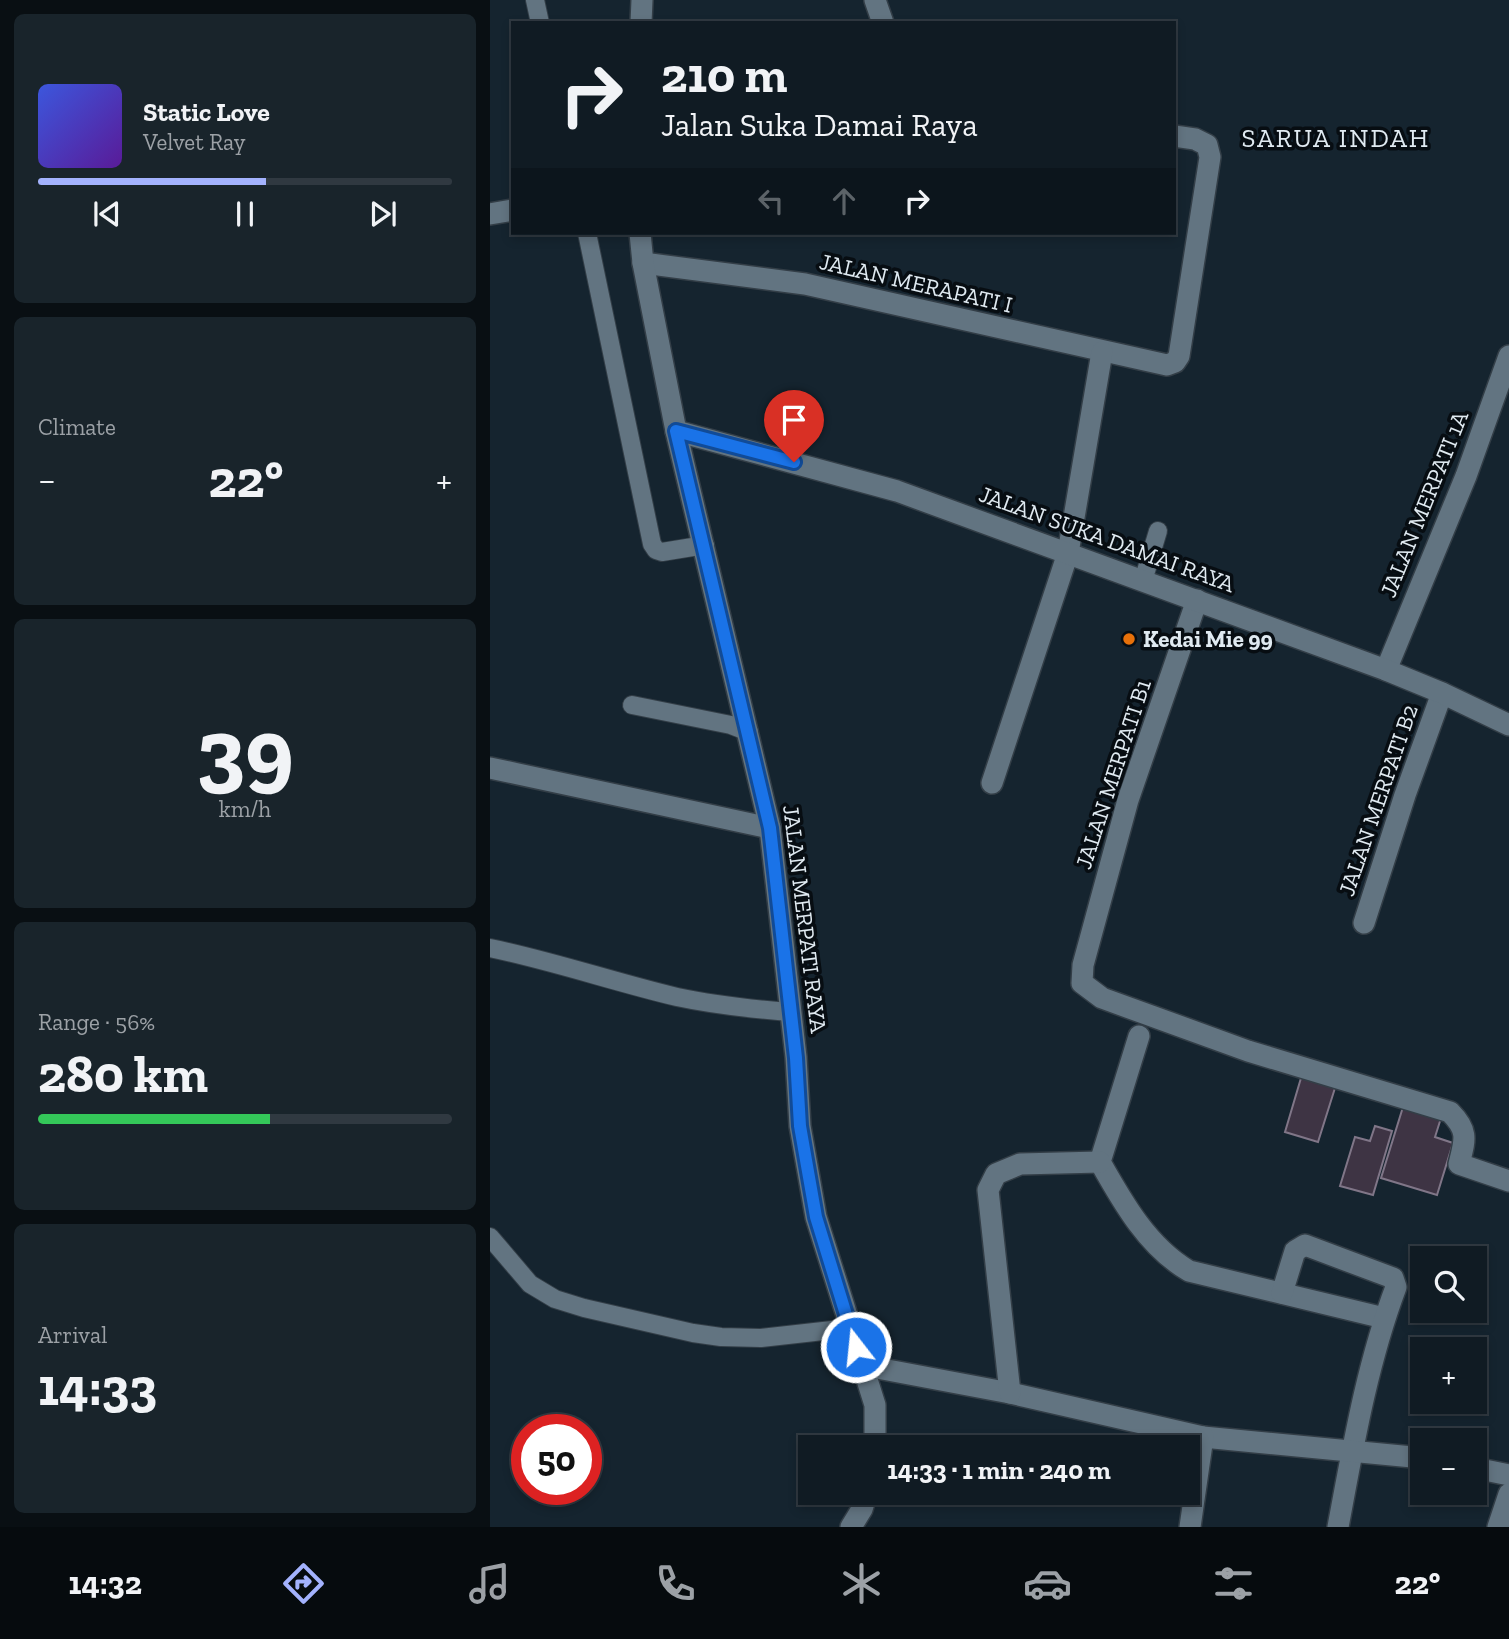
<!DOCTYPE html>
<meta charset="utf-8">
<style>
:root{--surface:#101b23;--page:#19242b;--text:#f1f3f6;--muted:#9ca1a6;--line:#303941;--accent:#a3b2fd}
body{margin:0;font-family:"Zilla Slab",serif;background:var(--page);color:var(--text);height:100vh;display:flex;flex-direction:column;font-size:26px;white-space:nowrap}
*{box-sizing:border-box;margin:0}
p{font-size:23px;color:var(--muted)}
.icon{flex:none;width:38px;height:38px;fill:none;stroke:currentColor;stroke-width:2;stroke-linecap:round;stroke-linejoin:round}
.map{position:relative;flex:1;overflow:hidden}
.sheet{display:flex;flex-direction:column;gap:14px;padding:14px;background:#090f13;width:490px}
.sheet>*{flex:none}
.guide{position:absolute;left:21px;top:21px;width:665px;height:214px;border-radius:0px;box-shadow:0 4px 10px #0003,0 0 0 2px var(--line);background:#101b23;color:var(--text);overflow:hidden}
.buttons{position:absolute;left:920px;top:1246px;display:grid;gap:14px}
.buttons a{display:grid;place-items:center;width:77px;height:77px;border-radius:0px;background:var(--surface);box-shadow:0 4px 10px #0003,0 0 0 2px var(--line);font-size:35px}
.speed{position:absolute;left:21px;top:1414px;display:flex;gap:14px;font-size:35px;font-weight:700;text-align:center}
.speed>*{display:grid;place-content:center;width:91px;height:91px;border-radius:50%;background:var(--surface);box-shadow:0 4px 10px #0003,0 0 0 2px var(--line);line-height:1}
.speed .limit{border:10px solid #d22;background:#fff;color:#111}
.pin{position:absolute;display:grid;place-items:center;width:60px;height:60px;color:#fff;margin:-72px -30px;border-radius:50% 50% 50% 0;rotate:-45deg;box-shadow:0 0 7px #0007}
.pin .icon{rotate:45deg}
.me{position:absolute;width:77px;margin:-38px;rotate:344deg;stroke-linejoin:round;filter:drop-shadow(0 0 5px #0008)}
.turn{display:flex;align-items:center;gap:24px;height:147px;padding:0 35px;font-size:32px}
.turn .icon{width:91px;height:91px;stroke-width:2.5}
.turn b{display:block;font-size:49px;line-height:60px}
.lanes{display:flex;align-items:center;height:66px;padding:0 35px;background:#0003;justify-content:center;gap:35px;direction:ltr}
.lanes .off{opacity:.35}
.big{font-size:52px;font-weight:700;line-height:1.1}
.sheet .card{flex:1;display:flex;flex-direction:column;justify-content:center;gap:10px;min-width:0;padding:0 24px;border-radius:10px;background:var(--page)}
.sheet .dial{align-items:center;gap:0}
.dial b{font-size:91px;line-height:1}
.song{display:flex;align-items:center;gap:21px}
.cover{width:84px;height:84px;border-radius:10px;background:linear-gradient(135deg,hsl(230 70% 55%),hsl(270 70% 35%))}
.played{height:7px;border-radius:4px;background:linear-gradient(90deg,var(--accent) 55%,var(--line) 55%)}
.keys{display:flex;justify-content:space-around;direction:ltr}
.heat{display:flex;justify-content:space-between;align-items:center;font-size:38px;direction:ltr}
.charge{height:10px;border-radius:5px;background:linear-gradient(90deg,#34c759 56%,var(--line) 0)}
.trip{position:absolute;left:308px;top:1435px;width:402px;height:70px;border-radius:0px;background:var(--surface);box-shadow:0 4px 10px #0003,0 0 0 2px var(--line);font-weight:700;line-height:70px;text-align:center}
.tabs{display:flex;height:112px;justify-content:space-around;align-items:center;background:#060b0e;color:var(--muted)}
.tabs .icon{width:49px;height:49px}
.tabs .selected{color:var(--accent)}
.tabs b{font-size:32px;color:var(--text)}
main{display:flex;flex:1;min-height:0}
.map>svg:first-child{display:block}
</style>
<main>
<section class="sheet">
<div class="card">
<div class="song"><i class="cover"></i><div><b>Static Love</b><p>Velvet Ray</p></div></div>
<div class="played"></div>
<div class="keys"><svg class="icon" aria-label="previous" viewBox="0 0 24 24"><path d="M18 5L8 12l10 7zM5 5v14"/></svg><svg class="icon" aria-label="pause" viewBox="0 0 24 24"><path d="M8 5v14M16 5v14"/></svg><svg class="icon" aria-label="next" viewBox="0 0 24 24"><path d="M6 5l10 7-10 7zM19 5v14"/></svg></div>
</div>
<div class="card"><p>Climate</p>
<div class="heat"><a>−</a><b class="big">22°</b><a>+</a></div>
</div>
<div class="card dial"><b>39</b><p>km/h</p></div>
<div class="card"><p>Range · 56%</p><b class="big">280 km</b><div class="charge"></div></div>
<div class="card"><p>Arrival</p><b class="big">14:33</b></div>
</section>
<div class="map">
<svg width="1019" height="1527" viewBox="0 0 1019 1527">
<rect width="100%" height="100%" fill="#15242f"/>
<g fill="#3e3444" stroke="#807688" stroke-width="2">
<polygon points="811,1078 845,1088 828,1142 795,1132"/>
<polygon points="913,1107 951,1118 945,1137 963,1143 947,1195 891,1178"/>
<polygon points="885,1126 902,1131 883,1195 850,1186 865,1137 880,1141"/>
</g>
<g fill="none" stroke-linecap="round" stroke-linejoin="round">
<g stroke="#333e47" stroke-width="20">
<g id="lane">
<polyline points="45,0 50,23"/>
<polyline points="97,233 162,544 166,550 172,552 215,545"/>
<polyline points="653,581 668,531"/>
<polyline points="142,705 241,725 259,732"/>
<path d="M0,948C63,961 124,982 187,997C224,1005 262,1009 299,1012"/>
<polyline points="0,1237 40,1284 65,1299 94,1308 203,1333 231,1337 271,1338 360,1328"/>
</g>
</g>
<g stroke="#333e47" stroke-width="24">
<g id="street">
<polyline points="385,0 393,23"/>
<polyline points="0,214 23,210"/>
<polyline points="153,263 315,284 677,365 685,362 689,356 720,157 717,145 705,139 684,136"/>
<path d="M707,600L638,800L593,965L592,983L612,998L758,1051L960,1112C979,1131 975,1140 969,1164L1019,1181"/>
<polyline points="896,670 976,476 1019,356"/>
<polyline points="0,768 280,828"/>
<polyline points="502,783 578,553 612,352"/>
<polyline points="874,923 915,795 952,693"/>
<path d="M649,1036L610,1162C633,1203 658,1247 699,1271L894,1318"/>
<path d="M792,1293L805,1251L815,1245L903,1278L906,1287C877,1364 863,1447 848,1527"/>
<polyline points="371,1365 520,1393 713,1437 933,1458"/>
<polyline points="520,1393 498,1190 506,1174 530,1164 610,1162"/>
<polyline points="985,1468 1019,1475"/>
<polyline points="700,1527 713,1437"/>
<polyline points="1008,1527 1019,1494"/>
</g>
</g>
<g stroke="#333e47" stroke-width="24">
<g id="secondary">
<polyline points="151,23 152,0"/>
<polyline points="150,233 153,263 186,431 280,828 306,1057 310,1126 326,1217 385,1405 385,1447"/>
<polyline points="186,431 407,491 896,670 952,693 1019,725"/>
<polyline points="361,1527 372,1509 377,1493"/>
</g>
</g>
<use href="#lane" stroke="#627481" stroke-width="18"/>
<use href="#street" stroke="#627481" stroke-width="21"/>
<use href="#secondary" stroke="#627481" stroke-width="21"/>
</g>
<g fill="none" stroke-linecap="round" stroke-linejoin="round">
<g stroke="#114b97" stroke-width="18">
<polyline id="route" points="304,462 186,431 280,828 306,1058 310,1126 326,1217 366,1347"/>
</g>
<use href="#route" stroke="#1a73e8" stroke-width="12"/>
</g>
<circle fill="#e8710a" stroke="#070d12" stroke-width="2.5" cx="639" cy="639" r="7"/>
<g text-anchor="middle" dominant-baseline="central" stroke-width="7" stroke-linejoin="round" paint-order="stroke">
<g font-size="23" fill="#e0eaf1" stroke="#070d12">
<text transform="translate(426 283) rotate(13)">JALAN MERAPATI I</text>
<text transform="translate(934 504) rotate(-68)">JALAN MERPATI 1A</text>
<text transform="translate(617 539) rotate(20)">JALAN SUKA DAMAI RAYA</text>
<text transform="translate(623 774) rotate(-72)">JALAN MERPATI B1</text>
<text transform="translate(888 800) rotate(-71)">JALAN MERPATI B2</text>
<text transform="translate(315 919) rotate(83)">JALAN MERPATI RAYA</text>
</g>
<g font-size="23" font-weight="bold" fill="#e0eaf1" stroke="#070d12" text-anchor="start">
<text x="653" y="639">Kedai Mie 99</text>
</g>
<g font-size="26" letter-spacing="2" fill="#e0eaf1" stroke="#070d12">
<text x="846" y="138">SARUA INDAH</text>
</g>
</g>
</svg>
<div class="buttons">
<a><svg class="icon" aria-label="search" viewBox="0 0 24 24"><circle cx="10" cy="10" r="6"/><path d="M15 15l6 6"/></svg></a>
<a>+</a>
<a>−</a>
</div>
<div class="speed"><div class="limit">50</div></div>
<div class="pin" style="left:304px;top:462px;background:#d93025"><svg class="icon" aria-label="arrive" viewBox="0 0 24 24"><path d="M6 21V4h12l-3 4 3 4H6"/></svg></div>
<svg class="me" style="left:366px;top:1347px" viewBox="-20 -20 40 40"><circle r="17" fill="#1a73e8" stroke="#fff" stroke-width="3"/><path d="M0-11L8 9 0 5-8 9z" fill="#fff"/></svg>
<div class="trip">14:33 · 1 min · 240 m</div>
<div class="guide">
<div class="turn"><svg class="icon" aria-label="right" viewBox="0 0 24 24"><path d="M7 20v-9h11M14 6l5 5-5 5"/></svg><div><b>210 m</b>Jalan Suka Damai Raya</div></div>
<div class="lanes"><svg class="icon off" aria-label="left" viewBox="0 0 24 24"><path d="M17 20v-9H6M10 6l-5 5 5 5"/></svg><svg class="icon off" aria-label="ahead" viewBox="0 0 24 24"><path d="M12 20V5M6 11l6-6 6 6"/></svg><svg class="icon" aria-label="right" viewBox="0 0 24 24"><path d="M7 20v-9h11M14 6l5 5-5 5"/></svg></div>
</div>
</div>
</main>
<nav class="tabs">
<b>14:32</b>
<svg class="icon selected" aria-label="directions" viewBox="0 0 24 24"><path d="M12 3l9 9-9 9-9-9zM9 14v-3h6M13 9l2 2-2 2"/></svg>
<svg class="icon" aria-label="music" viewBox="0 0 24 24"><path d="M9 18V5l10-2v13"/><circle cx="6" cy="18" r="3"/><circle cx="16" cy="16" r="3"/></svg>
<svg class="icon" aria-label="phone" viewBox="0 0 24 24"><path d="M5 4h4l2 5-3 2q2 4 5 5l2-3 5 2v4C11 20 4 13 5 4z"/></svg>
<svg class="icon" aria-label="climate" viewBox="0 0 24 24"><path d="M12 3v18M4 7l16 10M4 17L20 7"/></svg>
<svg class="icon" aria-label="car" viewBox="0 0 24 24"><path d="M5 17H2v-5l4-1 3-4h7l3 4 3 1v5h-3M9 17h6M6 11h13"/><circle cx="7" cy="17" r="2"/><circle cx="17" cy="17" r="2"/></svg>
<svg class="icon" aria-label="filters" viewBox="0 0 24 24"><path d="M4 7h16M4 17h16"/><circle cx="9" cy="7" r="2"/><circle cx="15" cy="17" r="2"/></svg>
<b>22°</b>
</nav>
